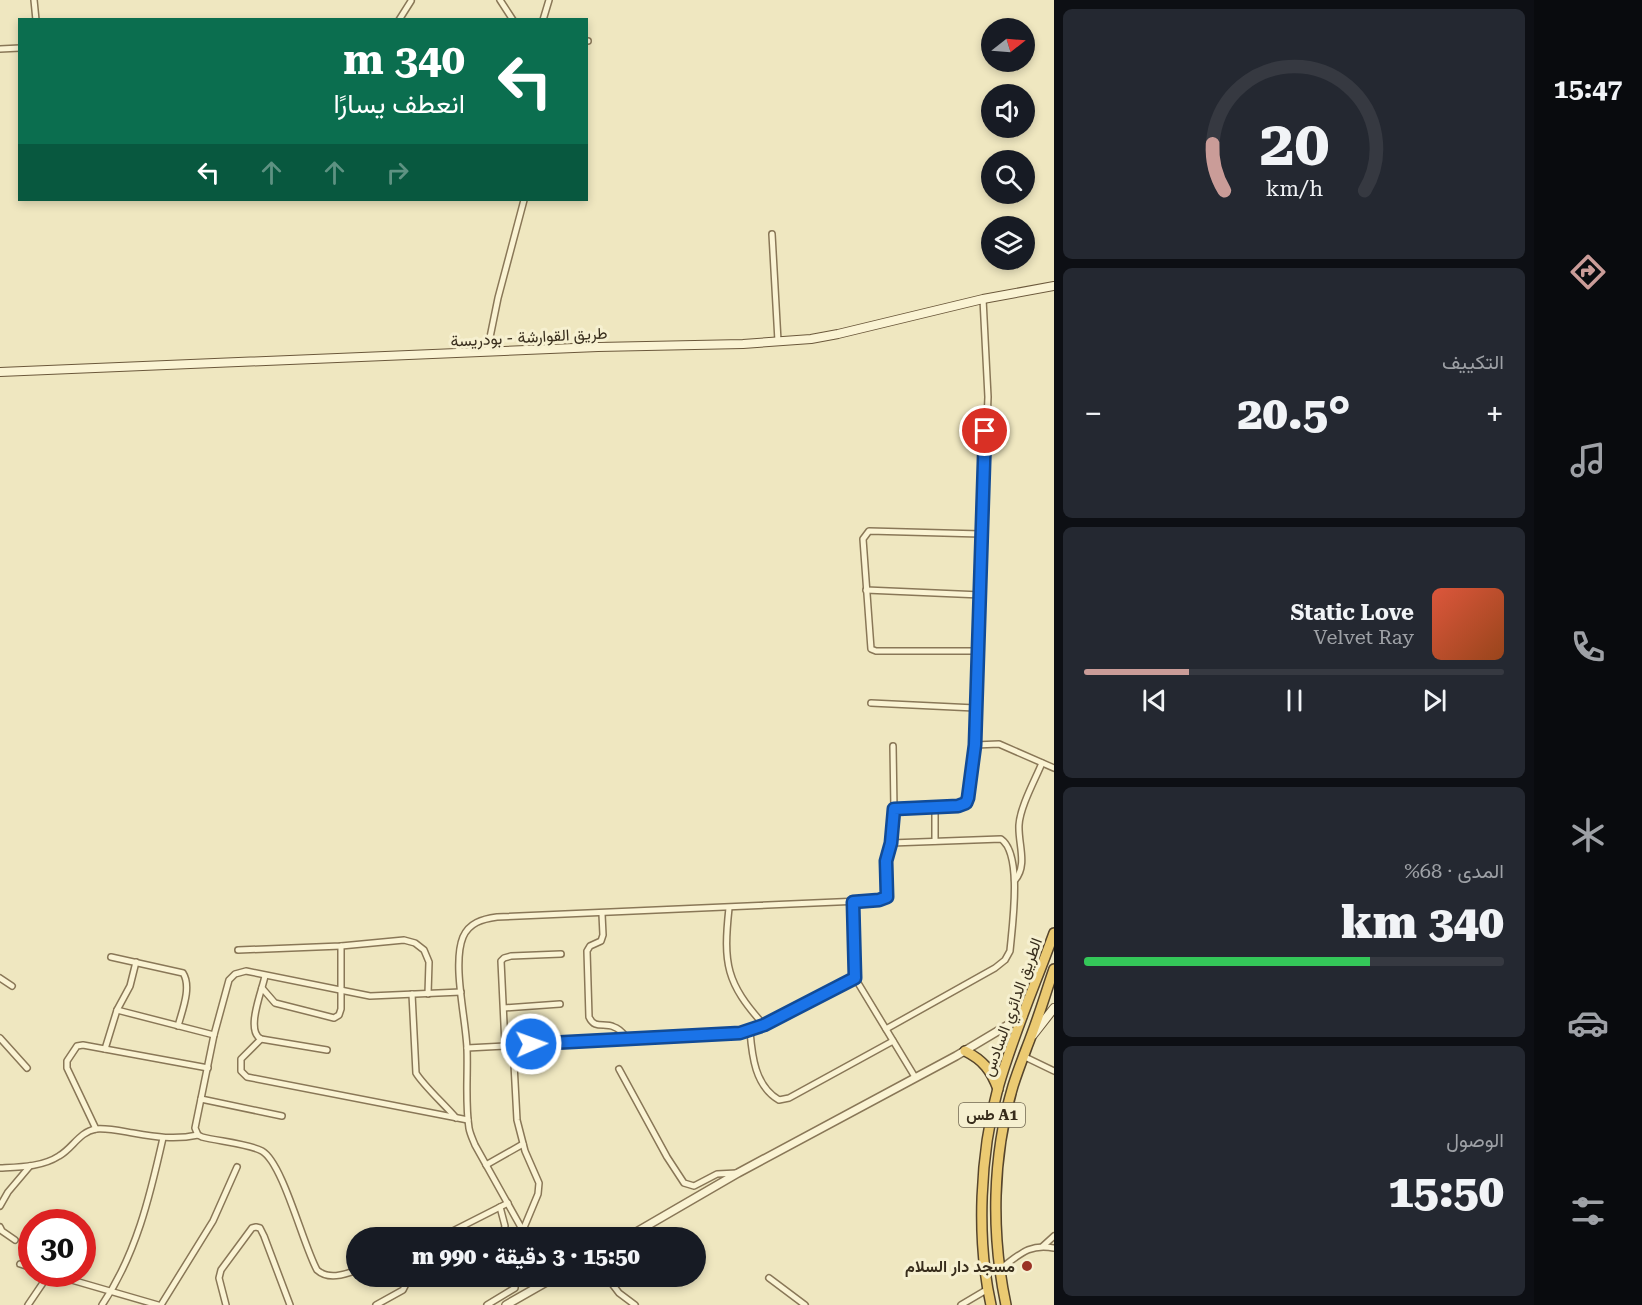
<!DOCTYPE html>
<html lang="ar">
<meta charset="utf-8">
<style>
:root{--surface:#171b24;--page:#242831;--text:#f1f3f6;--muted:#9ea1a6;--line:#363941;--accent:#ca9c98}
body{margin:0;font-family:"Roboto Serif",Vazirmatn,serif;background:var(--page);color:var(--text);direction:rtl;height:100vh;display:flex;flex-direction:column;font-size:22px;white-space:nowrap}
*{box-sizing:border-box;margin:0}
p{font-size:20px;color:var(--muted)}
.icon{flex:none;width:33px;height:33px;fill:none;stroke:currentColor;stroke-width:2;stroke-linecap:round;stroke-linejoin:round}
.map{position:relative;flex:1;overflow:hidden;direction:ltr}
.drawer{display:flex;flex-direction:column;gap:9px;padding:9px;background:#0d0f14;width:480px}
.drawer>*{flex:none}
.banner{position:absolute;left:18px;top:18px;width:570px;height:183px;border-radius:0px;box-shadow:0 3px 9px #0003;direction:rtl;background:#0b6e4f;color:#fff;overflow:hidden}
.needle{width:39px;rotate:73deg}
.fabs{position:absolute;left:981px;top:18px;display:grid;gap:12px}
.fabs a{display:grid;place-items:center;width:54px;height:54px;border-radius:50%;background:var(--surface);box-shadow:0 3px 9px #0003;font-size:30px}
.speed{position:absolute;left:18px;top:1209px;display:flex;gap:12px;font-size:30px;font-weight:700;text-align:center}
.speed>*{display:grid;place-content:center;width:78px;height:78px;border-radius:50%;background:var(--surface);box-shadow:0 3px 9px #0003;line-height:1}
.speed .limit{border:9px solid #d22;background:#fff;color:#111}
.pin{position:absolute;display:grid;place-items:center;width:51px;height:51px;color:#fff;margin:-26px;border:3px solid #fff;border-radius:50%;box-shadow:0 2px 6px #0007}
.me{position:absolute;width:66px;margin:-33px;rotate:88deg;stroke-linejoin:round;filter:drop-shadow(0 0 4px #0008)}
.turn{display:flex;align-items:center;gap:21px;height:126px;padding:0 24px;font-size:27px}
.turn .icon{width:78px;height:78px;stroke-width:2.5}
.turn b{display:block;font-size:42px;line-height:51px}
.lanes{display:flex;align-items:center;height:57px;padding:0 24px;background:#0003;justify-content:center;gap:30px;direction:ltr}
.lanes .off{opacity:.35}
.big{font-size:45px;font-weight:800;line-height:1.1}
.drawer .card{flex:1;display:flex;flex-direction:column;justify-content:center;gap:9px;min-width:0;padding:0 21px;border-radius:9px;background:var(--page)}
.drawer .dial{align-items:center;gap:0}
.dial svg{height:156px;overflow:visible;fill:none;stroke:var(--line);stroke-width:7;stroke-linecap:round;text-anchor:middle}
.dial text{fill:var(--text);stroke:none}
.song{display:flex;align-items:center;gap:18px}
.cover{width:72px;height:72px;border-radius:9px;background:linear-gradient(135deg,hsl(10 70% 55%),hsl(20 70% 35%))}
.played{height:6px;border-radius:3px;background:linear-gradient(90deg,var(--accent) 25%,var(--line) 25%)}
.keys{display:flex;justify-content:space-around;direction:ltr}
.heat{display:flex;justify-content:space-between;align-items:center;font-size:33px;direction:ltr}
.charge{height:9px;border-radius:4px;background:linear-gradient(90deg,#34c759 68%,var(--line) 0)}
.trip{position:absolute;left:346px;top:1227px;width:360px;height:60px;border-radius:30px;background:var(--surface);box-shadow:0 3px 9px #0003;font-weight:800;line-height:60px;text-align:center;direction:rtl}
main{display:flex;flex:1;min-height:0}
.tab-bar{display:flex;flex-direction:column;width:108px;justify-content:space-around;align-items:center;background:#090b0e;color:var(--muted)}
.tab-bar .icon{width:42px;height:42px}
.tab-bar .current{color:var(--accent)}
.tab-bar b{font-size:27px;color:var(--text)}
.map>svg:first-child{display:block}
</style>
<main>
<nav class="tab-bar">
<b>15:47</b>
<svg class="icon current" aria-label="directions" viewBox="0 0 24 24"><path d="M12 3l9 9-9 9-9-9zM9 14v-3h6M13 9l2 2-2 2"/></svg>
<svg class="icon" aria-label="music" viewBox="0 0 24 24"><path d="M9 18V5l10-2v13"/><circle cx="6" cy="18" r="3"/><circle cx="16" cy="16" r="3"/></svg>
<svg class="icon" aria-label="phone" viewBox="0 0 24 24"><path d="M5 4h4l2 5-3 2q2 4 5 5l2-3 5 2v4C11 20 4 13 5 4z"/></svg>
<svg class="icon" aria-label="climate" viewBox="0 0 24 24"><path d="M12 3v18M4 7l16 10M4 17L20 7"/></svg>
<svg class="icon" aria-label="car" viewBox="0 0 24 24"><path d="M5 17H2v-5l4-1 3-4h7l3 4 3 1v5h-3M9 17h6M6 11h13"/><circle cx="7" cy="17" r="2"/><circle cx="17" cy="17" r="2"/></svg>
<svg class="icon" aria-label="filters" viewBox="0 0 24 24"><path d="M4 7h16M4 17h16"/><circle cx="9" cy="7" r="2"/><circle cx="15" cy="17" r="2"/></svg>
</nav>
<section class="drawer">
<div class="card dial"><svg viewBox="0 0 100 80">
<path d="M14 69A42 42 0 1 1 86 69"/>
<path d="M14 69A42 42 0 0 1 8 45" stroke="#ca9c98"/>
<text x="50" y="56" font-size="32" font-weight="700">20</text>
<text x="50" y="72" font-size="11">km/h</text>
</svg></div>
<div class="card"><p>التكييف</p>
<div class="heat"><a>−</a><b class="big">20.5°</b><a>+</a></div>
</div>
<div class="card">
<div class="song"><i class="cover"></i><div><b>Static Love</b><p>Velvet Ray</p></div></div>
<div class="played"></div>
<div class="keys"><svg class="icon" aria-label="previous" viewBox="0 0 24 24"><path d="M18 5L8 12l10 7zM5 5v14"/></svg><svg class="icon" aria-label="pause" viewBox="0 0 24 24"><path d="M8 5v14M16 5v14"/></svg><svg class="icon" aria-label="next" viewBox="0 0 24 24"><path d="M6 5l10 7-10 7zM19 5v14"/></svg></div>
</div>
<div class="card"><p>المدى · 68%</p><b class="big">340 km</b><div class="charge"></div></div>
<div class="card"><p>الوصول</p><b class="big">15:50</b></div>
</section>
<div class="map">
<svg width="1054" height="1305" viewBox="0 0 1054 1305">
<rect width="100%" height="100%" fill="#efe7c0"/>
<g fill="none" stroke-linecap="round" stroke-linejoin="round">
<g stroke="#897757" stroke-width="8">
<g id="minor">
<polyline points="34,0 36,20"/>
<polyline points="500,0 513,20"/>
<polyline points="399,20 411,1"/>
<polyline points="543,20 549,0"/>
<polyline points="586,41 588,41"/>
<polyline points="0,49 20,48"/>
<polyline points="772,234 778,341"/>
<polyline points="487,352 498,298 524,200"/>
<polyline points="866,590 981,595"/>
<polyline points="978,651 876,651 871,649 863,539 869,531 981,534"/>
<polyline points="871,703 975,708"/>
<polyline points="975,745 999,744 1054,768"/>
<polyline points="894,809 958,806 966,803 968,798 975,745 975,708 988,397 983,299"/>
<polyline points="935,841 935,807"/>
<path d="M1015,880C1028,865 1018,844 1019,825C1020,807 1035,780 1042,763"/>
<polyline points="853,902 855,978 915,1077"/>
<path d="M729,908C723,964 726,983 764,1025"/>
<path d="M602,914L603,935L601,941L590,946L587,951L589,1017C595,1030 604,1022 614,1027C621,1029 624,1035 629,1040"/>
<polyline points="238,950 341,946 404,940 415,943 424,950 429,962 428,994"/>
<path d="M111,957L183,973C192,987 182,1011 178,1026"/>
<path d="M265,976C262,991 245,1031 261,1039L327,1050"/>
<polyline points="0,978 12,986"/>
<polyline points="262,988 275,1003 334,1018 339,1015 341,1009 341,946"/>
<path d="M412,994L416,1073C423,1085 446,1106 456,1118"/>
<polyline points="504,1008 560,1004"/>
<polyline points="117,1010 214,1035"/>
<path d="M886,1029L995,968L1005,960L1010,951C1012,927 1023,854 1001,839L891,843"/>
<path d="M750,1031C752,1056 755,1086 779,1100L789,1098L893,1041"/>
<polyline points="0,1038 27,1068"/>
<polyline points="261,1039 241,1059 241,1071 247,1077 468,1120"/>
<polyline points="505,1045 501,961 504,958 511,956 561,954"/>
<polyline points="513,1045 517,1120 525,1151 539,1183 538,1194 523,1230"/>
<polyline points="467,1048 740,1033 764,1025 855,978"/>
<polyline points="105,1049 117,1010 130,986 136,962"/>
<polyline points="1023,1056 1054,1071"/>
<polyline points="619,1069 667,1157 684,1183 694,1186 717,1174 737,1173"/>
<polyline points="201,1099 282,1116"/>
<polyline points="96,1129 67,1068 67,1061 77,1046 83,1045 208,1068"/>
<polyline points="486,1165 523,1144"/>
<path d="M0,1168C20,1167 42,1167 59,1156C73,1148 79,1132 96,1129C108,1128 121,1131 133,1133C156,1137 175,1140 198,1135"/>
<polyline points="0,1206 8,1192 30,1166"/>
<polyline points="500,1207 505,1226 502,1238"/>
<polyline points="0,1227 2,1231 15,1240"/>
<polyline points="439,1238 508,1203"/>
<path d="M527,1238L475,1145C473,1140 470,1134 469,1128C465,1102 468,1075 467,1049C466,1019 452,964 463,937C469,923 482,919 497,917L883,900L888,894L886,861L891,843L894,809L893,746"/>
<polyline points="1043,1246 1054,1236"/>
<polyline points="20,1264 32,1268"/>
<path d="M1000,1269C1019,1255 1029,1243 1054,1248"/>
<path d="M357,1270C344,1275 328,1280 317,1270C303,1245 283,1163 262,1151C250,1144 217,1141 202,1137L198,1135L195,1128L214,1035L229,980L235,974L246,971L370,996L461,992"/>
<polyline points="51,1274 158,1305"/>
<polyline points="445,1276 456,1276"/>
<polyline points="606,1276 619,1293 635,1305"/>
<polyline points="769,1278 805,1305"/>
<polyline points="28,1305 49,1274"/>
<path d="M102,1305C136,1255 150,1196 163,1138"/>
<polyline points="161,1305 213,1221 237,1167"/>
<polyline points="226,1305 219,1278 221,1270 252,1228 256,1227 260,1228 264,1236 290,1305"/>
<polyline points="376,1305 403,1290 406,1284 404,1276"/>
<polyline points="487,1305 515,1288 515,1276"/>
<polyline points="961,1305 988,1289"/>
</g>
</g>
<g stroke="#897757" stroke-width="10">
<g id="tertiary">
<polyline points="626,1238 738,1173 956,1056 1023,1016"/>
<polyline points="506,1305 557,1276"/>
</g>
</g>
<g stroke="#6b583b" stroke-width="10">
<g id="secondary">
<polyline points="0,372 598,347 743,344 811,339 838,334 983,299 1054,286"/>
<polyline points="1033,1035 1054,1008"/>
</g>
</g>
<g stroke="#56452c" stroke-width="12">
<g id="trunk">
<path d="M965,1051C983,1060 991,1070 998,1089"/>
<path d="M991,1305C976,1238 980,1154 998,1088C1013,1035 1035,985 1054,933"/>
<path d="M1006,1305C991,1234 992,1157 1013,1086C1018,1070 1024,1055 1030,1039C1039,1016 1046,992 1054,969"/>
</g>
</g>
<use href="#minor" stroke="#faf3d3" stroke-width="5"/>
<use href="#tertiary" stroke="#faf3d3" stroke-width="7"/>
<use href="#secondary" stroke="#faf3d3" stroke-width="8"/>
<use href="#trunk" stroke="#ebca72" stroke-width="9"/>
</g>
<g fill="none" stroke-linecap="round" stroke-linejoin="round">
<g stroke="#114b97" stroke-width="15">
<polyline id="route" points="531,1044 740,1033 764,1025 855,978 853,902 879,900 887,897 886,861 891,843 894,809 958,806 966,803 968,798 975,745 985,431"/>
</g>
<use href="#route" stroke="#1a73e8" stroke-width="10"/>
</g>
<circle fill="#9a3225" stroke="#f6f0d0" stroke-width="2" cx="1027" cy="1266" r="6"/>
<g text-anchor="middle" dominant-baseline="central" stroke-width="6" stroke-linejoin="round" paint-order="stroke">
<rect fill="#f6f0d0" stroke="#716852" stroke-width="1.5" x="959" y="1103" width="66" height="24" rx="4.5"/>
<g font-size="15" font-weight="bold" fill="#382d1c">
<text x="992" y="1115">طس A1</text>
</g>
<g font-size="16" fill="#382d1c" stroke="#f6f0d0">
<text transform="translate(529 337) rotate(-3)">طريق القوارشة - بودريسة</text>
<text transform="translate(1012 1007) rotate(-70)">الطريق الدائري السادس</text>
</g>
<g font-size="16" font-weight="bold" fill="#382d1c" stroke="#f6f0d0" text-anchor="end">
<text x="1015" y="1266">مسجد دار السلام</text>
</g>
</g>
</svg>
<div class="fabs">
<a><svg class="needle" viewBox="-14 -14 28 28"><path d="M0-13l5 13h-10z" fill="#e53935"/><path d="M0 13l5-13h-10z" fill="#9ea1a6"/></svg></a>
<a><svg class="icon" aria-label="sound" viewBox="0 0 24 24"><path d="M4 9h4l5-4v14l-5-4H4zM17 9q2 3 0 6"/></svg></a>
<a><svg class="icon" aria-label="search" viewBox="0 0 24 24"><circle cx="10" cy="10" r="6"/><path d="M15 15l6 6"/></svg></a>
<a><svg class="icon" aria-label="layers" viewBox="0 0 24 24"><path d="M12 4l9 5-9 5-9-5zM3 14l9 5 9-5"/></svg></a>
</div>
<div class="speed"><div class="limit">30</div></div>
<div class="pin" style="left:985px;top:431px;background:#d93025"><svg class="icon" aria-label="arrive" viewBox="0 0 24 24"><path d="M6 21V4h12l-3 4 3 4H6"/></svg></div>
<svg class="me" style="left:531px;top:1044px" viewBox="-20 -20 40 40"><circle r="17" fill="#1a73e8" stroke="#fff" stroke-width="3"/><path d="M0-11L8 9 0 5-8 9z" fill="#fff"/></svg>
<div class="trip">15:50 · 3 دقيقة · 990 m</div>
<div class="banner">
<div class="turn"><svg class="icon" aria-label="left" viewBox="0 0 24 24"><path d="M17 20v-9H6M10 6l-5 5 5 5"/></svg><div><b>340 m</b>انعطف يسارًا</div></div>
<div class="lanes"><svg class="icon" aria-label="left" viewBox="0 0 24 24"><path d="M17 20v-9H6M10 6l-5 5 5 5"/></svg><svg class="icon off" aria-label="ahead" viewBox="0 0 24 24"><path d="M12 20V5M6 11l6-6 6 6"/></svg><svg class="icon off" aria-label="ahead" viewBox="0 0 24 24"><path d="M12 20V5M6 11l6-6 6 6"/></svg><svg class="icon off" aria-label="right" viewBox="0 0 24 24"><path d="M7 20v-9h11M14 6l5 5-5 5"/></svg></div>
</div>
</div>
</main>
